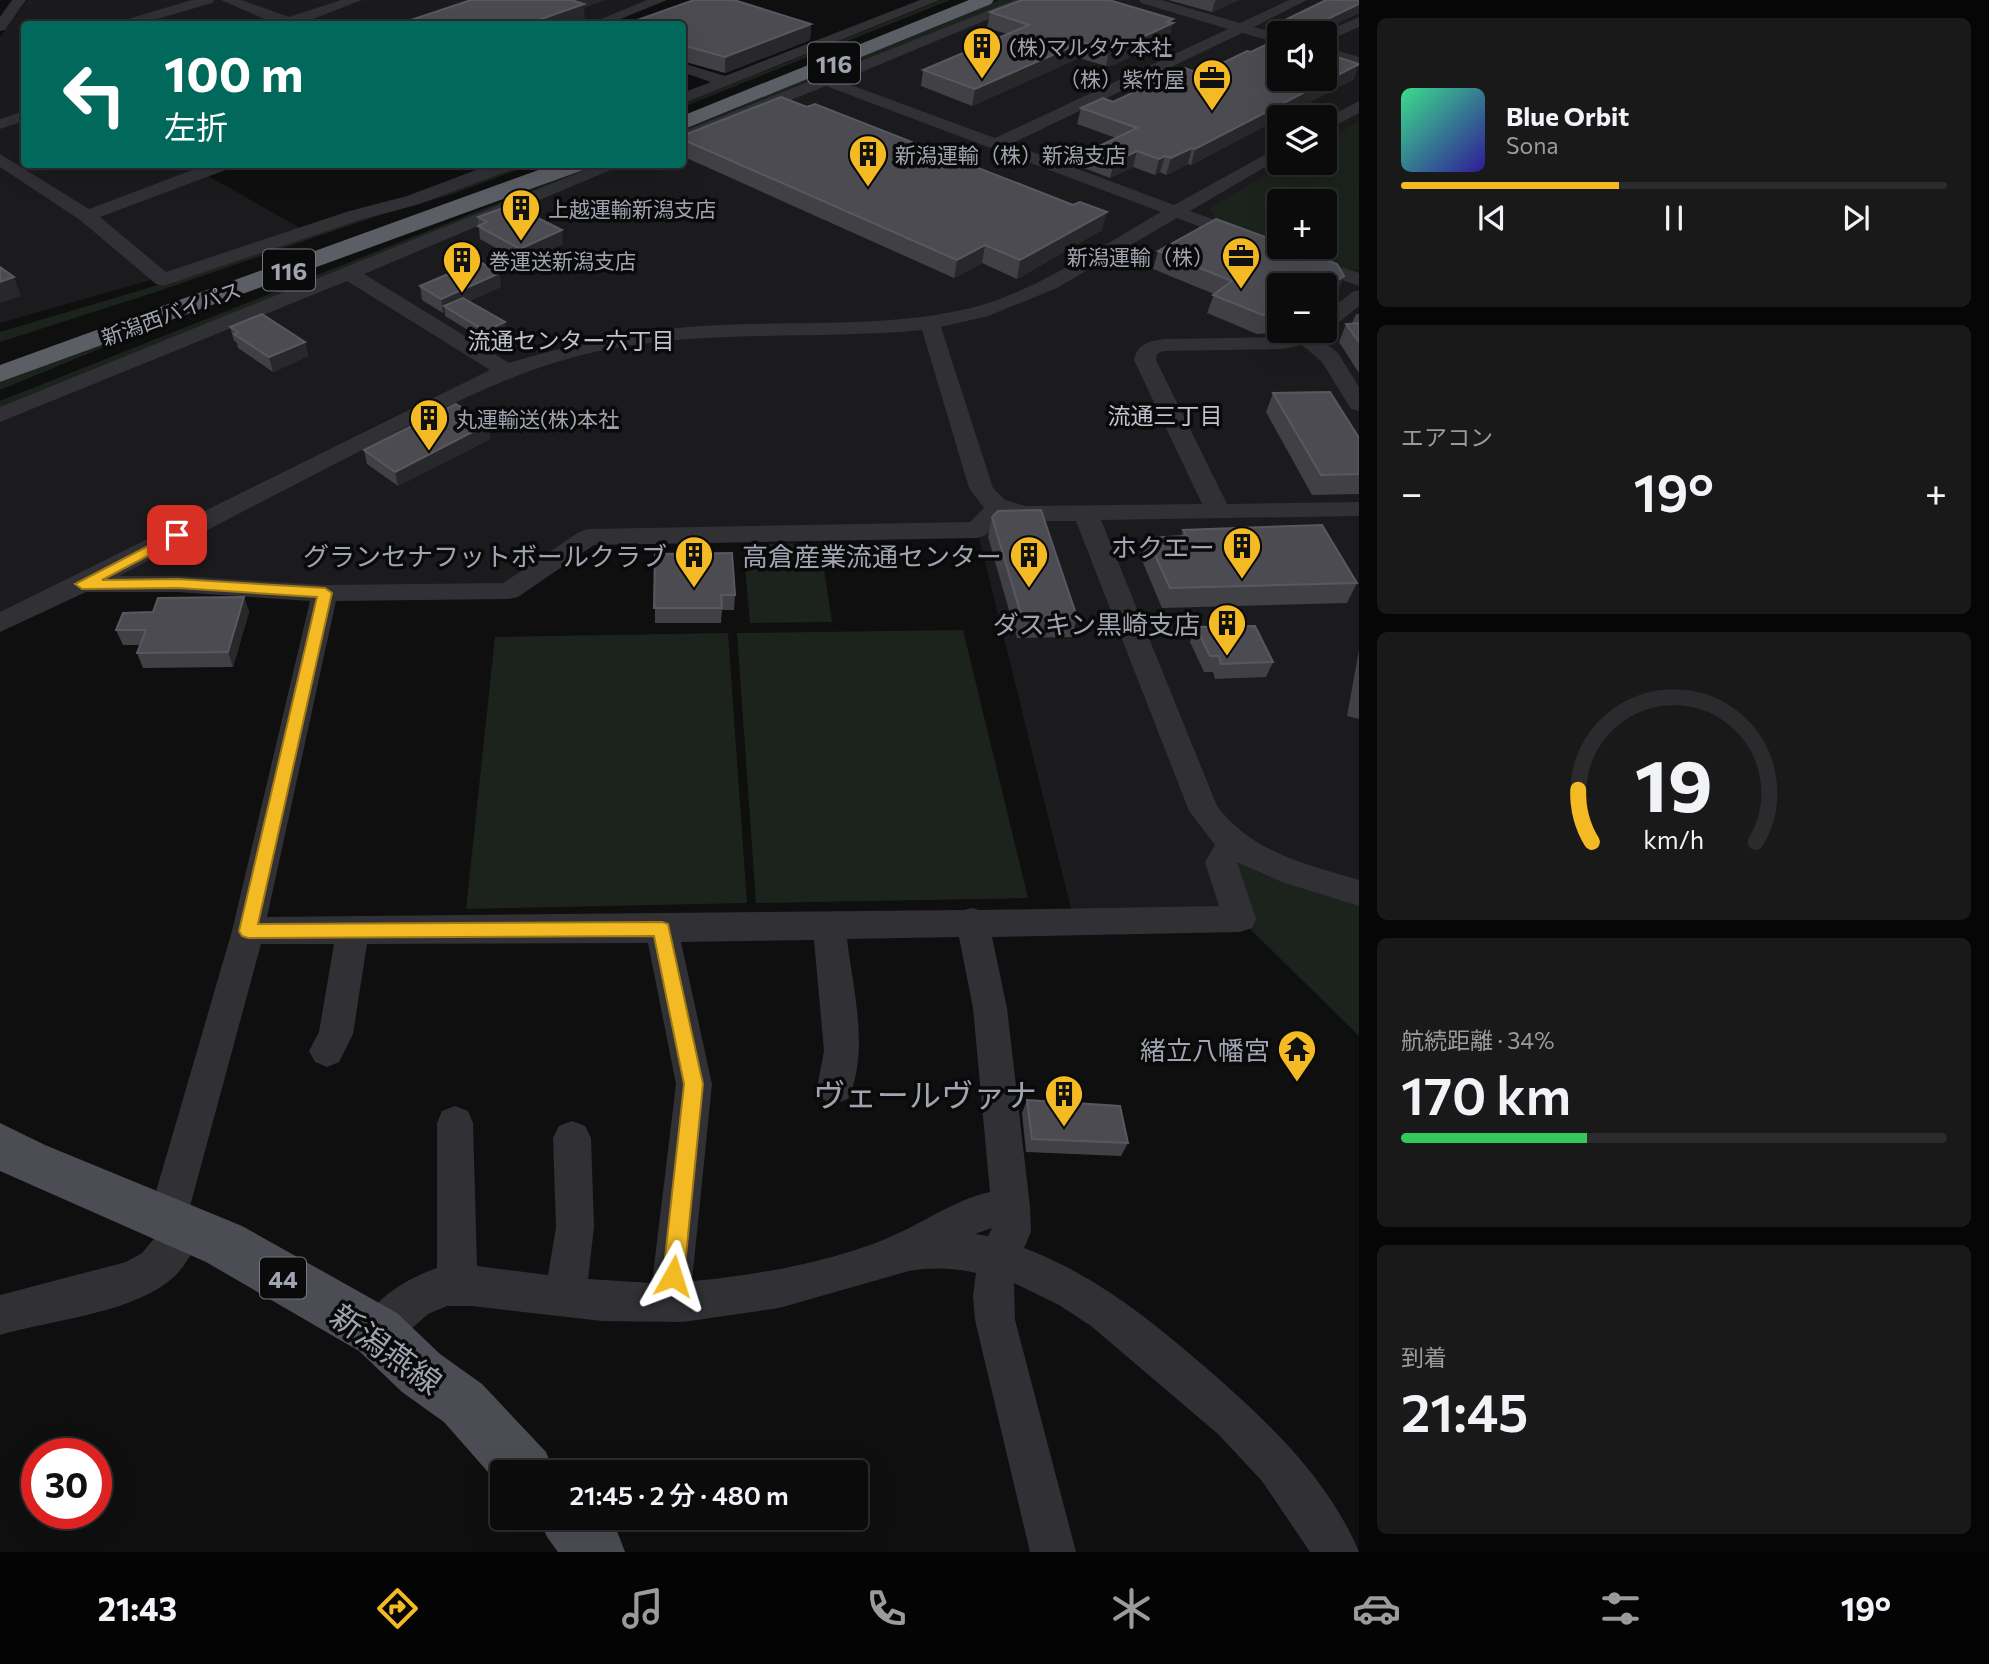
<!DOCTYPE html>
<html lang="ja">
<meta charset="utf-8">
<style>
:root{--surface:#0b0b0c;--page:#19191a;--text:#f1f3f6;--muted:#9a9b9d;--line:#2b2b2d;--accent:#f3ba24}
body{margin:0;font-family:Commissioner,"Noto Sans JP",sans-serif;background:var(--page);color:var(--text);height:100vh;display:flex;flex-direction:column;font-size:26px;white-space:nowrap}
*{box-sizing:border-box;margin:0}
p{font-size:23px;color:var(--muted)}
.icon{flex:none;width:38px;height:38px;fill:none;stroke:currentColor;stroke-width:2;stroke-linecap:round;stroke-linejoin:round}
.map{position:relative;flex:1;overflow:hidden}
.side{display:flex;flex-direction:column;gap:18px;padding:18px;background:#060607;width:630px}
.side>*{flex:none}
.guide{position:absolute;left:21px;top:21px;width:665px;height:147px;border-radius:7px;box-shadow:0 7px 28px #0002,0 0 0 2px var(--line);background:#00695c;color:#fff;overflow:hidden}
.buttons{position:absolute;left:1267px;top:21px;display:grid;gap:14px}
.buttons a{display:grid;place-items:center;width:70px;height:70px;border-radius:7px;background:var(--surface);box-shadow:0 7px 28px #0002,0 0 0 2px var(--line);font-size:35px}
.speed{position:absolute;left:21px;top:1438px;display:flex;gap:14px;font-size:35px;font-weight:700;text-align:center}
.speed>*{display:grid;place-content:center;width:91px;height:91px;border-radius:50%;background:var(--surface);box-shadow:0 7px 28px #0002,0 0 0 2px var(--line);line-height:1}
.speed .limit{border:10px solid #d22;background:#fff;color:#111}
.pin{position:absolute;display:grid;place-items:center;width:60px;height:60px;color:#fff;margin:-30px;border-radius:14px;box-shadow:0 4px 10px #0006}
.me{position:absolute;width:77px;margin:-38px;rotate:6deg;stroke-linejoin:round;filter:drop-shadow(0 0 5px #0008)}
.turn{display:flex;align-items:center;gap:24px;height:147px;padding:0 28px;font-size:32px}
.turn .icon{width:91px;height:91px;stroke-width:2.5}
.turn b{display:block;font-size:49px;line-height:60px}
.big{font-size:52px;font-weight:600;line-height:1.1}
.side .tile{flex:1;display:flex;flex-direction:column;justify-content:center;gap:10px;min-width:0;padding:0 24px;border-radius:10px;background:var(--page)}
.side .dial{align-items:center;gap:0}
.dial svg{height:182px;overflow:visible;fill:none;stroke:var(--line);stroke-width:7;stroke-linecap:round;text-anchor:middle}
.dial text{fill:var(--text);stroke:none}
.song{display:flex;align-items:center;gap:21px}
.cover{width:84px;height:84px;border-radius:10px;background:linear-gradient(135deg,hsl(150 70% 55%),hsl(250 70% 35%))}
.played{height:7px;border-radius:4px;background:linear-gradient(90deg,var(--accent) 40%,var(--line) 40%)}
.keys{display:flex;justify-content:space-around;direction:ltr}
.heat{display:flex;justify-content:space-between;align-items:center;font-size:38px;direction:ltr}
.charge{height:10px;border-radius:5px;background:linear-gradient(90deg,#34c759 34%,var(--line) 0)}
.trip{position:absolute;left:490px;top:1460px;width:378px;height:70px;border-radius:7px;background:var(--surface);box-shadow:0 7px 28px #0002,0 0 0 2px var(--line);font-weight:600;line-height:70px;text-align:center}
.tab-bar{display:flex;height:112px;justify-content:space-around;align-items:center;background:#040405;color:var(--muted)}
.tab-bar .icon{width:49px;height:49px}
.tab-bar .active{color:var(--accent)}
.tab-bar b{font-size:32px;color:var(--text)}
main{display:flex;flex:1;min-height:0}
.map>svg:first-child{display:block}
</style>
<main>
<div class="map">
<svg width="1359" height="1552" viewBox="0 0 1359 1552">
<rect width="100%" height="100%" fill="#0f0f10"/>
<g fill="#1b1b1d" fill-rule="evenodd">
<polygon points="27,0 656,0 591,24 24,24 24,164 219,165 201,172 302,229 151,280 0,323 0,37"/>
<path d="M1027,0H1359V893L1240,919L1074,921L977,530L588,537L509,591L82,584L0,623V415L617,165L682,164L683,138ZM1279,33H1325V79H1279ZM1279,117H1325V163H1279ZM1279,201H1325V247H1279ZM1279,285H1325V331H1279Z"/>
</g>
<g fill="#1b231c">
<polygon points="941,0 950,0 683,107 683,104"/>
<polygon points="999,0 1018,0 683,135 683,130"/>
<polygon points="1359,121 1359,269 1348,269 1289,247 1325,247 1325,201 1279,201 1279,243 1216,220 1210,208 1287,163 1325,163 1325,141"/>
<polygon points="519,165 531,165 450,195 374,217 159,291 0,342 0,332 185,277"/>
<polygon points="594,165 609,165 0,409 0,401"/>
<polygon points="152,327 0,390 0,382"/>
<polygon points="820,543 832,622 750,623 743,544"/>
<polygon points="963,630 1028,898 756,903 737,633"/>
<polygon points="728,633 747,903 466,909 495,637"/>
<polygon points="1232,845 1359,894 1359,1036 1240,919"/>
</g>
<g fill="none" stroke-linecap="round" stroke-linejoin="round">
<g fill="#303035" fill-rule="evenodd">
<polygon points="12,0 26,0 5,30 0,31 0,17"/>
<polygon points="192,0 214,0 212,3 140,24 119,24 121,21"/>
<polygon points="221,0 241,0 289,17 341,0 362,0 300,24 276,24"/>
<polygon points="647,0 667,0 608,24 589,24"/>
<polygon points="920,0 940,0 682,104 682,93 711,82 682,72 682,63 725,76"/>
<path d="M1015,0H1035L840,81L995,138L1228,29L1141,3L1139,0H1161L1240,23L1289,0H1307L1254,27L1279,34V43L1242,33L1011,144L1174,205L1279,147V159L1190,211L1251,233L1253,237L1251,241H1237L1177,218L1057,288L988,316L941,327L993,488L1005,500L1026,506L1202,504L1134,360C1137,344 1149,341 1164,339L1283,337L1303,331H1325V314L1352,292L1359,290V306L1332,328L1326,330L1319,338L1338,353L1359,387V411L1351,409L1322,362L1302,345L1283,349L1164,351L1157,354L1156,360L1227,504L1359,502V516L1101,520L1217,806C1253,853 1305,864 1359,880V906L1282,882L1237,862L1256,919L1252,928L1240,932L992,937L1007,1008L1030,1207L1031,1232L1024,1248C1096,1275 1153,1322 1211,1372C1269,1423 1328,1478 1359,1552H1310L1262,1481L1218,1434L1091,1326L1059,1305L1014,1283L1015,1320L1076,1552H1030L975,1320L973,1296L976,1273C955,1268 931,1267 909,1271L779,1308L683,1322L602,1321L472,1306H447L428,1314L392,1346L378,1352L364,1346L358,1332C371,1300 405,1279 437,1268V1123L442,1111L455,1106L468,1111L473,1123L477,1266L548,1275L556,1227L553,1138L559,1126L572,1121L585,1126L591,1138L594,1227L588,1279L652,1283L676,1084L648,943L367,944L353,1034L339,1062L327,1067L315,1062L309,1051L319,1032L334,944H261L189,1210L199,1214L204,1227C197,1245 185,1269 169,1281C127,1314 51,1320 0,1335V1295L126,1262L142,1253L158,1234L153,1232L148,1219L232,931L310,601L178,592H86L0,632V612L490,370L347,281L0,422V407L600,164H625L364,274L509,363C572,344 635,330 701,326C792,320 882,329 971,308C1033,293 1105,244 1161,212L826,86L682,143V132ZM922,330L969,488L984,508L970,522L588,529L579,532L503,583L325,585L178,576H119C199,534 279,493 360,451C430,415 501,376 578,356C690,327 808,341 922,330ZM1003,517L1034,521H1076L1189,811L1215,845L1205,862L1219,906L979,910L972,908L964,910L267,917L336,601L509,599L518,597L594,545L977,538L986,535ZM959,937L973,1008L990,1192C954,1200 925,1222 892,1236C837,1261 753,1276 692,1281L712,1084L681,942L814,940L824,1051L817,1088L822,1099L835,1104L848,1099C870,1051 853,990 847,939ZM992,1228L988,1236L975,1234Z"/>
<polygon points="1359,17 1359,27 1325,42 1323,33"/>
<polygon points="1325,47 1359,57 1359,67 1325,57"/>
<polygon points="1359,101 1359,113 1325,131 1325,119"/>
<polygon points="24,111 24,121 0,129 0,119"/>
<polygon points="0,154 89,209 208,164 233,164 231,168 100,217 166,272 346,212 407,196 492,164 518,164 516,168 419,204 360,220 163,286 156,284 80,220 0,167"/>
<polygon points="1307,255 1359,273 1359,286 1300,265 1297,261 1300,257"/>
</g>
<g fill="#4c4d54" fill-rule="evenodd">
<polygon points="0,1123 45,1145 242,1226 397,1313 440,1354 482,1384 546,1452 554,1472 502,1472 502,1488 444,1422 402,1392 359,1351 206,1262 0,1171"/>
<polygon points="538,1517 605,1517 617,1531 625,1552 558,1552 547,1537"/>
</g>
<g fill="#5c5e66" fill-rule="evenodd">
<polygon points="969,0 994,0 991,4 682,130 682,116"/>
<polygon points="555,164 589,164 586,169 0,382 0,365"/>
</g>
</g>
<g fill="#404045">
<polygon points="1168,0 1239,0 1212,12"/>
<polygon points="990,12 1172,23 1169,39 1113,65 1106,66 1079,58 972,106 921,86 923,70 1007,34 987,28"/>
<polygon points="1359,13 1316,33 1284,33 1279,31 1283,21"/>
<polygon points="682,24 811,24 810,40 725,73 682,61"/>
<polygon points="1200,74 1354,79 1191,165 1188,164 1166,175 1160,172 1155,175 1133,167 1110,178 1084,168 1087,152 1116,138 1077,124 1081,108 1113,102"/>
<polygon points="682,136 1102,230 1017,279 982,263 954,278 682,156"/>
<polygon points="478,217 563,244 521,262 480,239"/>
<polygon points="1158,251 1344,276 1336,294 1325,302 1325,285 1279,285 1279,331 1285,331 1282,332 1257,334 1207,313 1214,294 1153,269"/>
<polygon points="420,286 501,287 469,301 506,332 486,341 445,316 445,312 443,313 422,300"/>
<polygon points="1356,314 1359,314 1359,373 1339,342 1346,324 1352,323"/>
<polygon points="230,327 305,342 308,356 273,372 238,348 237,343 234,341"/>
<polygon points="1273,393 1359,438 1359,494 1312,495 1266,412"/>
<polygon points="488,424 490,439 398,486 367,464 364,450"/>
<polygon points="992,517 1077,617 1072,637 1017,638 988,537"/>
<polygon points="1183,530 1357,583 1347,603 1162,608 1141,558 1147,538 1181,537"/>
<polygon points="655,554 735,595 734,610 722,610 721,623 655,623"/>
<polygon points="244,597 249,612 233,667 143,668 137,653 140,645 123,645 116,630 153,612"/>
<polygon points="1196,627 1273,662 1266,677 1215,679 1213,672 1204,672 1190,642"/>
<polygon points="1359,650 1359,719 1347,716"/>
<polygon points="1027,1100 1128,1143 1121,1156 1026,1152 1022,1113"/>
</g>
<g fill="#28282b">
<polygon points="568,0 605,0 584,8 585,19 570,24 527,24"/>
<polygon points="1217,0 1239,0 1212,12 1215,1"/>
<polygon points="1359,4 1359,13 1316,33 1304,33 1305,30"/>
<polygon points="1173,19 1169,39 1113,65 1106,66 1109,50"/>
<polygon points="811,24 810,40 725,73 725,57"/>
<polygon points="1082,42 1079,58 972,106 975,89"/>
<polygon points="1359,64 1354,79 1191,165 1195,149"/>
<polygon points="1192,148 1188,164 1166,175 1171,158"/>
<polygon points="1137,151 1133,167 1110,178 1114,162"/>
<polygon points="1165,156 1160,172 1155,175 1159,159"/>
<polygon points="1107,212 1102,230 1017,279 1020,260"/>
<polygon points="562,230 563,244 521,262 520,249"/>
<polygon points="985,245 982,263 954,278 957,260"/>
<polygon points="500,273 501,287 450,310 444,306 445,312 443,313 441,299"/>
<polygon points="1344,276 1336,294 1325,302 1325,289"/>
<polygon points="14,277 21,296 0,303 0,282"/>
<polygon points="505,322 506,332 486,341 485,331"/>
<polygon points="305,342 308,356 273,372 269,357"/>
<polygon points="488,424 490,439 398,486 395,472"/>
<polygon points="244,597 249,612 233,667 228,652"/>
</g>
<g fill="#4b4b51" stroke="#585960" stroke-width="2">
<polygon points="471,0 571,0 584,4 527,24 399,24"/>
<polygon points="694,0 734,0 811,24 725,57 682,45 682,24 626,24"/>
<polygon points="1022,0 1109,0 1173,19 1167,22 1173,23 1117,49 1109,50 1082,42 975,89 923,70 1029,25 990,12"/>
<polygon points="1326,0 1356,0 1359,1 1359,4 1305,30 1283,21"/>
<polygon points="1278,39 1279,39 1279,79 1325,79 1325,53 1359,64 1195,149 1192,148 1171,158 1165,156 1159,159 1137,151 1114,162 1087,152 1137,128 1081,108 1103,98 1113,102 1185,68 1200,74 1247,51 1251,52"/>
<polygon points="781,97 807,107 815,104 1073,205 1080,202 1107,212 1020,260 985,245 957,260 682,139 682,136"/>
<polygon points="503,208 512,212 520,209 562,230 520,249 478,226 487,222 478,217"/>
<polygon points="1216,219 1279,242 1279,247 1292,247 1337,264 1344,276 1325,289 1325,285 1279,285 1279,314 1263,315 1213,295 1232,281 1158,251"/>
<polygon points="478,261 500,273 441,299 420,286"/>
<polygon points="0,267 14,277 0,282"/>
<polygon points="463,298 505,322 485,331 444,306"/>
<polygon points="262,314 305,342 269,357 234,334 238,332 230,327"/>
<polygon points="1359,323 1359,342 1346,324"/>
<polygon points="1330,392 1359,438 1359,474 1321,475 1273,393"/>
<polygon points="456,404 488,424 395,472 364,450"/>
<polygon points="1041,510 1077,617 1022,618 992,517 998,511"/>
<polygon points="1322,525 1357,583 1170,588 1147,538 1187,536 1183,530"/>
<polygon points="732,553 735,595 721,595 722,608 654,608 655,554"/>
<polygon points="244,597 228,652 137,653 146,630 116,630 123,613 153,612 158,598"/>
<polygon points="1255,626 1273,662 1221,664 1219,656 1210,656 1196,627"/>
<polygon points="1027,1100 1120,1106 1128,1143 1032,1139"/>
</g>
<polygon fill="#f3ba24" stroke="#9e7917" stroke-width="2" points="177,531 184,535 182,538 102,580 178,579 325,588 332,593 258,924 662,922 668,924 703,1084 684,1276 681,1283 673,1286 666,1283 663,1276 684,1084 654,936 248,938 242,936 239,931 317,597 178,588 82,589 75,584"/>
<defs>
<g id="building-pin" transform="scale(2.0125)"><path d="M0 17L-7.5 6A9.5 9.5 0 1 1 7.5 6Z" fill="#f3ba24" stroke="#0a0a0b"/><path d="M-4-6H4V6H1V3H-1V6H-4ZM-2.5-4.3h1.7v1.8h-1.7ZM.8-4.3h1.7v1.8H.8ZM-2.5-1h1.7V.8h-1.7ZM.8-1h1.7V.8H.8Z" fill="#111"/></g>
<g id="office-pin" transform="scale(2.0125)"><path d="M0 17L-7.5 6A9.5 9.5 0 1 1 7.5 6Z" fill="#f3ba24" stroke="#0a0a0b"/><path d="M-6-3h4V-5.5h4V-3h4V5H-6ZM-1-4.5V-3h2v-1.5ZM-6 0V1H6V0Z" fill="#111"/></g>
<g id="temple-pin" transform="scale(2.0125)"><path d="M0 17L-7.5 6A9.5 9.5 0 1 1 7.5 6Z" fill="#f3ba24" stroke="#0a0a0b"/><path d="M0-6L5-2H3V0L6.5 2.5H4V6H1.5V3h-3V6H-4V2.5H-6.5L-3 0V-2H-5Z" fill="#111"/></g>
</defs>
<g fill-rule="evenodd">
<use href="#building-pin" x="982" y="46"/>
<use href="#office-pin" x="1212" y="78"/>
<use href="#building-pin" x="868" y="154"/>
<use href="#building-pin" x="521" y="208"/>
<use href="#office-pin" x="1241" y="256"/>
<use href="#building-pin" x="462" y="260"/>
<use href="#building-pin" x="429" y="418"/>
<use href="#building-pin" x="1242" y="546"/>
<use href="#building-pin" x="694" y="555"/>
<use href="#building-pin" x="1029" y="555"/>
<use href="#building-pin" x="1227" y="623"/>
<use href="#temple-pin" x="1297" y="1049"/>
<use href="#building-pin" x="1064" y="1094"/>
</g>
<g text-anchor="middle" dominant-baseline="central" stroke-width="7" stroke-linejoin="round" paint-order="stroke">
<g font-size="21" fill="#a0a4b1" stroke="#0a0a0b" text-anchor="start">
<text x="1009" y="46">(株)マルタケ本社</text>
<text x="1185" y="78" text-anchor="end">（株）紫竹屋</text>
<text x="895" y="154">新潟運輸（株）新潟支店</text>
<text x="548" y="208">上越運輸新潟支店</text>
<text x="1214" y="256" text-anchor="end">新潟運輸（株）</text>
<text x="489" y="260">巻運送新潟支店</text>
<text x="456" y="418">丸運輸送(株)本社</text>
</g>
<g font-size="21" fill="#a0a4b1" stroke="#0a0a0b">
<text transform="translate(171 313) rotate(-20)">新潟西バイパス</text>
</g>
<g font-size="23" fill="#c1c3ce" stroke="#0a0a0b">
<text x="571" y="340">流通センター六丁目</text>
<text x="1165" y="415">流通三丁目</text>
</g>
<g fill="#0a0a0b" stroke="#73767f" stroke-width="2">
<rect x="808" y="42.5" width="52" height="41" rx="5"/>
<rect x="263" y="249.5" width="52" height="41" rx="5"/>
<rect x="260" y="1257.5" width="46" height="41" rx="5"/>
</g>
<g font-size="24" font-weight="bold" fill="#a0a4b1">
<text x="834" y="63">116</text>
<text x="289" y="270">116</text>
<text x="283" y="1278">44</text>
</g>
<g font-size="26" fill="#a0a4b1" stroke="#0a0a0b" text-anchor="end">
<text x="1215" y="546">ホクエー</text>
<text x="667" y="555">グランセナフットボールクラブ</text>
<text x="1002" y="555">高倉産業流通センター</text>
<text x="1200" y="623">ダスキン黒崎支店</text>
<text x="1270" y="1049">緒立八幡宮</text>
</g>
<g font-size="32" fill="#a0a4b1" stroke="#0a0a0b" text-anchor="end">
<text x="1037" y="1094">ヴェールヴァナ</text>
</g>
<g font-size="32" fill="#a0a4b1" stroke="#0a0a0b">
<text transform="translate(387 1348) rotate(36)">新潟燕線</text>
</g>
</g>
</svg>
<div class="buttons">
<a><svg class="icon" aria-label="sound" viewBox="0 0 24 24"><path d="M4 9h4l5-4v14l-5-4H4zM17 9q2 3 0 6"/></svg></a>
<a><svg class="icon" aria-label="layers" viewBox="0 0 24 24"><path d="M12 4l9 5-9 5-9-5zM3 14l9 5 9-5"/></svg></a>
<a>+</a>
<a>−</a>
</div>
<div class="speed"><div class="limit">30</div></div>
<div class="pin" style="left:177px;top:535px;background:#d93025"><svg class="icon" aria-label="arrive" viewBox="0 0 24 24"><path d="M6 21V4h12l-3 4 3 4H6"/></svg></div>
<svg class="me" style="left:673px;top:1276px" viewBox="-20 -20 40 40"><path d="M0-17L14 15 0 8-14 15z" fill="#f3ba24" stroke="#fff" stroke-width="4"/></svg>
<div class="trip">21:45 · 2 分 · 480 m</div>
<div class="guide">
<div class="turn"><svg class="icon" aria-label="left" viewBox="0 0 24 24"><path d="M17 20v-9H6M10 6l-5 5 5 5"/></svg><div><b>100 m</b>左折</div></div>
</div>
</div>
<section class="side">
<div class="tile">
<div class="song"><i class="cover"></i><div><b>Blue Orbit</b><p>Sona</p></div></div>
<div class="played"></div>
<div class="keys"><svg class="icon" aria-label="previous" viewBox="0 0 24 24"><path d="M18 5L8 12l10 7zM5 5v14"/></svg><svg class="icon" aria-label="pause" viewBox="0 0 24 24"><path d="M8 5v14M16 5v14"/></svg><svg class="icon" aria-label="next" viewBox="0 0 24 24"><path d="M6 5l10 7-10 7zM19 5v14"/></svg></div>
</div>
<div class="tile"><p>エアコン</p>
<div class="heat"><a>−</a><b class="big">19°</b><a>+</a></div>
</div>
<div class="tile dial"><svg viewBox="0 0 100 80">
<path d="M14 69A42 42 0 1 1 86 69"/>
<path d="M14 69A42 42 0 0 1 8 46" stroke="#f3ba24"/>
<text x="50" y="56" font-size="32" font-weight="700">19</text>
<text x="50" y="72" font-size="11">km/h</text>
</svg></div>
<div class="tile"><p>航続距離 · 34%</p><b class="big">170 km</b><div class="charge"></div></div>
<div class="tile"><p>到着</p><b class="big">21:45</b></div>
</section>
</main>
<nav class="tab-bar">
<b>21:43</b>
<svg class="icon active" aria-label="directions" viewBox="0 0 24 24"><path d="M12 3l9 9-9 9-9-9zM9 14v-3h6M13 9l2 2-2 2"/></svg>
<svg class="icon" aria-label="music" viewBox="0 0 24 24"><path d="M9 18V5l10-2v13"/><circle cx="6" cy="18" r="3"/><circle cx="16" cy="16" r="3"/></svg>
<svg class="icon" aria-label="phone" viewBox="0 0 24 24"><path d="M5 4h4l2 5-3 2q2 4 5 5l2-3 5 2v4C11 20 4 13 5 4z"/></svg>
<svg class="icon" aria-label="climate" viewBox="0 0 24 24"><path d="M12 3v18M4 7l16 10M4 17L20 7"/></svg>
<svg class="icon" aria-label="car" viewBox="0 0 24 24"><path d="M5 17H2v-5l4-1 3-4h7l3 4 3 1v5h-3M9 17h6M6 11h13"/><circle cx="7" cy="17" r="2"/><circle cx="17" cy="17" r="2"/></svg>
<svg class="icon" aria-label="filters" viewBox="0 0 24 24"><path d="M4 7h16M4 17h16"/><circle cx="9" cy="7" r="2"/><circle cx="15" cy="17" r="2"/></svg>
<b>19°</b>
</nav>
